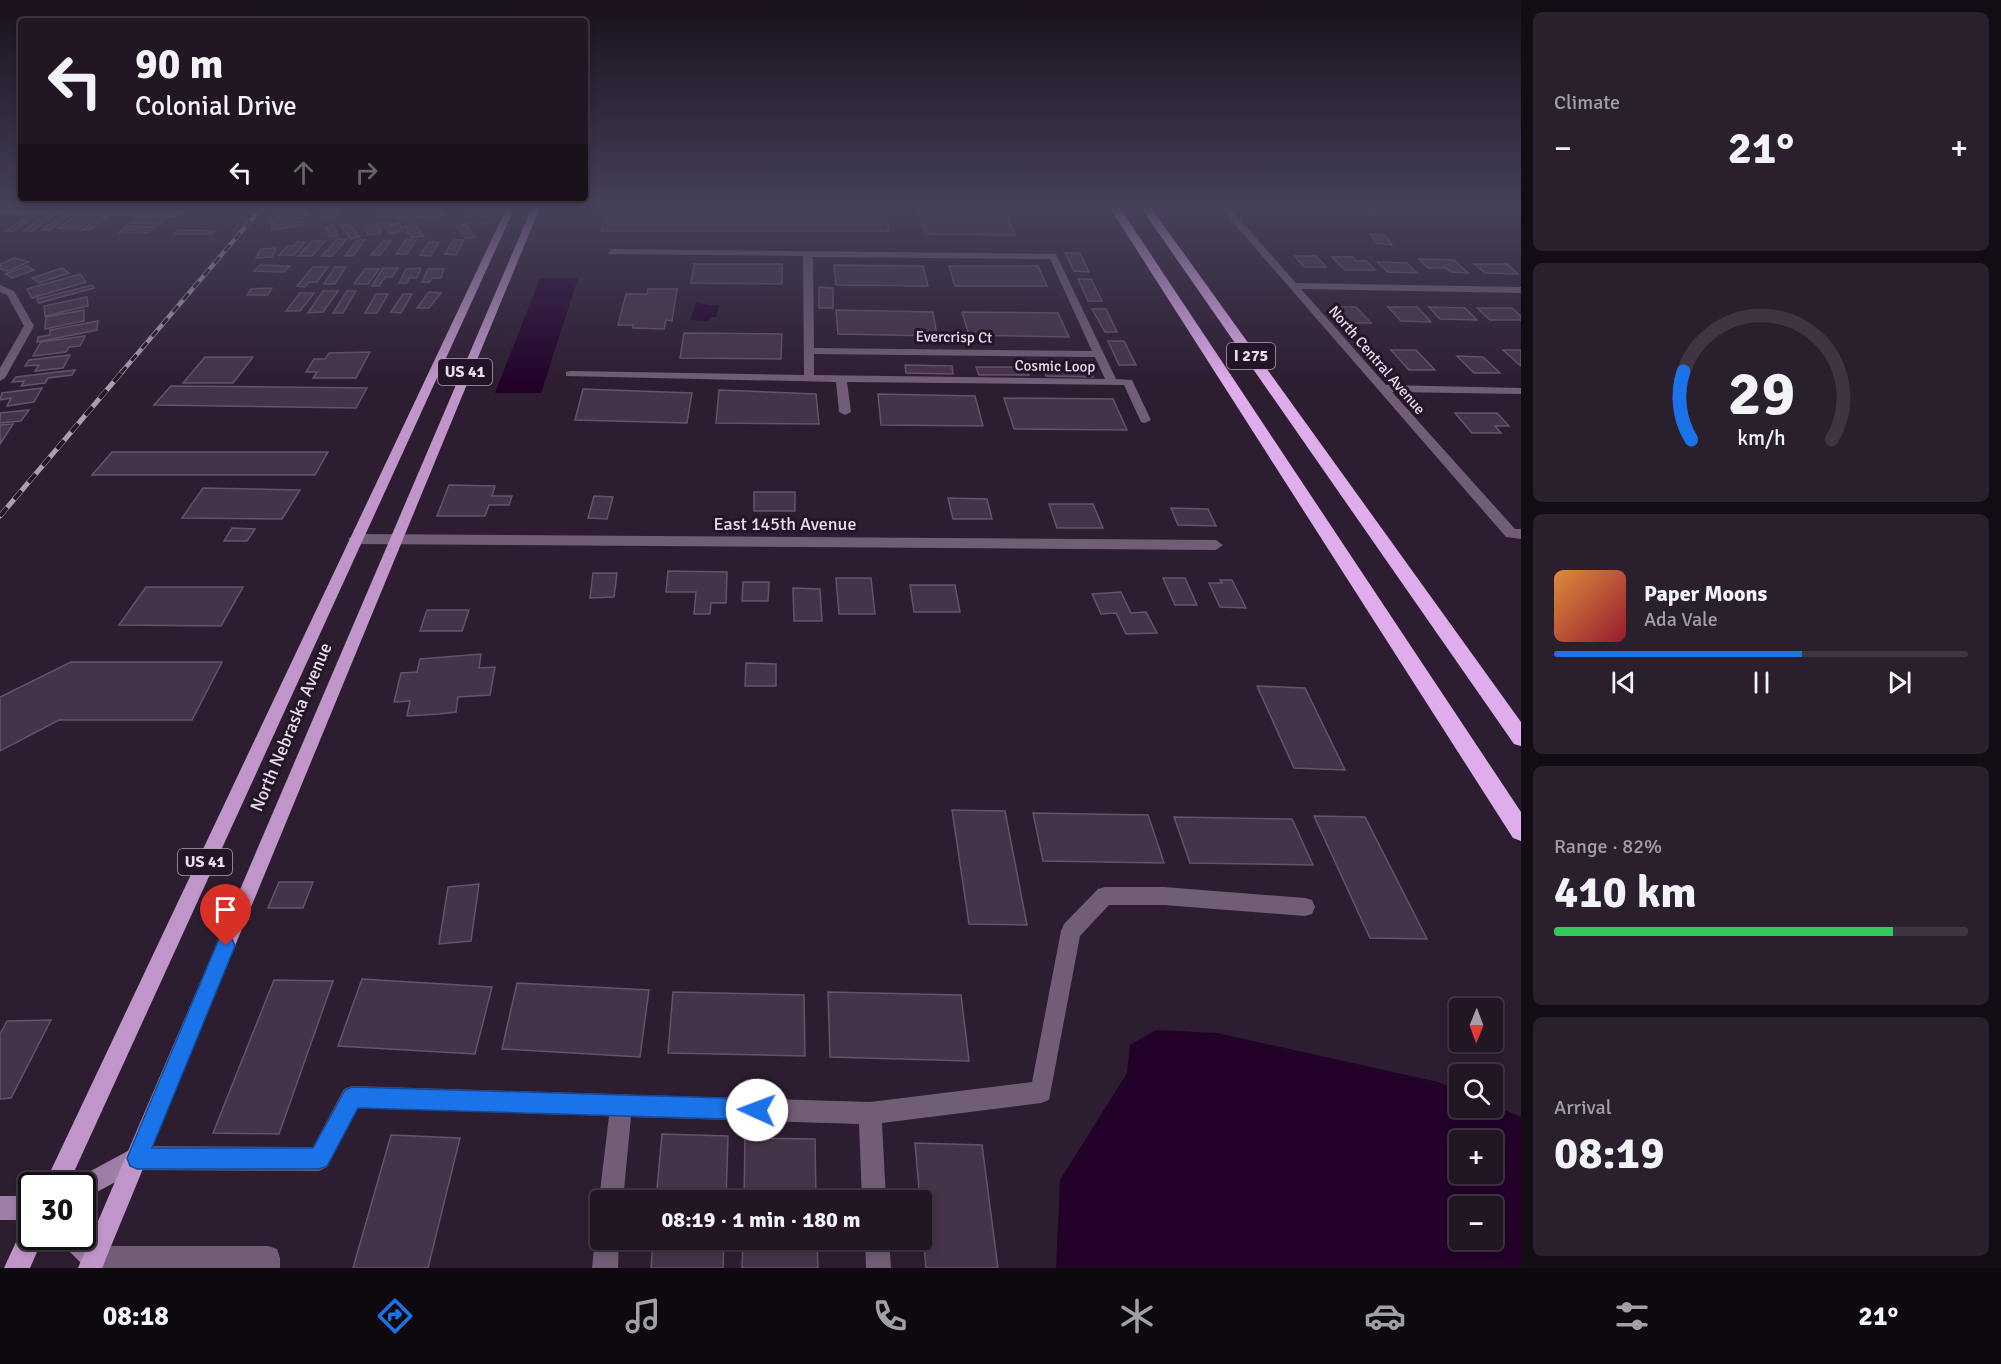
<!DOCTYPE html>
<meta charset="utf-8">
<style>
:root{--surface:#221625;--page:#2a1f2d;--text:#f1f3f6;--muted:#a29fa7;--line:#3f3542;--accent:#1a73e8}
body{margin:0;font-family:Signika,sans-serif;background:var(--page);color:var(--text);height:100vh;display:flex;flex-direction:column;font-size:22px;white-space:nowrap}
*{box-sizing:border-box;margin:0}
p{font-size:20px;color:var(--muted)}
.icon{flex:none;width:33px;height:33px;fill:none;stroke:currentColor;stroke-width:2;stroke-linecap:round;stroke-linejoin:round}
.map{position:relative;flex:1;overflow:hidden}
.sheet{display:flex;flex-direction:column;gap:12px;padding:12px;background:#130c14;width:480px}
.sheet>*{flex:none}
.banner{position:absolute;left:18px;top:18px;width:570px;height:183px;border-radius:6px;box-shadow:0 3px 9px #0003,0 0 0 2px var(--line);background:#221625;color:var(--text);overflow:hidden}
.needle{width:39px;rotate:181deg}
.tools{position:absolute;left:1449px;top:998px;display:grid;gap:12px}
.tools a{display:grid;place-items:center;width:54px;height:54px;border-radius:6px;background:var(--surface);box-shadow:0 3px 9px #0003,0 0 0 2px var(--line);font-size:30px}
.speed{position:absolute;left:18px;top:1172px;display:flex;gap:12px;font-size:30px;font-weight:700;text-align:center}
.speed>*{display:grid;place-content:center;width:78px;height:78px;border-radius:50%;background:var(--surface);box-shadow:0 3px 9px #0003,0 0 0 2px var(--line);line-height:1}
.speed .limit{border:3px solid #111;border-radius:9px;background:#fff;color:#111}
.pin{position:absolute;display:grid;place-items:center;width:51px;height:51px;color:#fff;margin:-62px -26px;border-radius:50% 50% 50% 0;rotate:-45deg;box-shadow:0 0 6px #0007}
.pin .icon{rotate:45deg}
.me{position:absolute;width:66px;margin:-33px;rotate:272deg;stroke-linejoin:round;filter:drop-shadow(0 0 4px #0008)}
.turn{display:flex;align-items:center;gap:21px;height:126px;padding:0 18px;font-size:27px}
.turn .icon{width:78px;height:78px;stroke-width:2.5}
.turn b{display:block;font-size:42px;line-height:51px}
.lanes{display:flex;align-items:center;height:57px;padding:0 18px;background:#0003;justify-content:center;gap:30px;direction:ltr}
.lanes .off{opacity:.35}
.big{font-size:45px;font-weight:700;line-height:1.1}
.sheet .card{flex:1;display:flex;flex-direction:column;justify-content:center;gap:9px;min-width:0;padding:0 21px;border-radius:9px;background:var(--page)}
.sheet .dial{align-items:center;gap:0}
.dial svg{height:156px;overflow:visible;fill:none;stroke:var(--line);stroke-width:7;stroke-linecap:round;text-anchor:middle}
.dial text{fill:var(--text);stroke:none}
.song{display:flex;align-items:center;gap:18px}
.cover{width:72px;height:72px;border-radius:9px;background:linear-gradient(135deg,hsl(30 70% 55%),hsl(350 70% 35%))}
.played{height:6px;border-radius:3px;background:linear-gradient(90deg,var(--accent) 60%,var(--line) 60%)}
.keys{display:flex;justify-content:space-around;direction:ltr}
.heat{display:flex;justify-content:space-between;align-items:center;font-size:33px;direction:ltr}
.charge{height:9px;border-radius:4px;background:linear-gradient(90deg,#34c759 82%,var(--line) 0)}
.trip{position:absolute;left:590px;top:1190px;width:342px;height:60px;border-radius:6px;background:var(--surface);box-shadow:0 3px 9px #0003,0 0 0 2px var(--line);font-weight:700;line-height:60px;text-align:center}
.tabs{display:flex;height:96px;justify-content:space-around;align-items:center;background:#0e090f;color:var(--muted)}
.tabs .icon{width:42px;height:42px}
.tabs .active{color:var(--accent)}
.tabs b{font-size:27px;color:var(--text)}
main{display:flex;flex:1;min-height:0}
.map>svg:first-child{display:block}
</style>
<main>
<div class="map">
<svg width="1521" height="1268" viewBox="0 0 1521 1268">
<rect width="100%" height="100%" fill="#2d1d31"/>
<g fill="#220229" fill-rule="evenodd">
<polygon points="540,278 578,278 541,393 495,393"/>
<polygon points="696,303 719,306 716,317 710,317 709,321 690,320"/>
<path d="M1156,1030L1217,1033L1438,1082L1459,1091L1460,1107H1492L1493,1105L1521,1117V1268H1056L1060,1180L1127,1073L1130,1045ZM1460,1140H1492V1173H1460ZM1460,1206H1492V1239H1460Z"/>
</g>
<g fill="#453449" stroke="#655369" stroke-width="1.5">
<polygon points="145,205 168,205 164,209 140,210"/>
<polygon points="433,205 446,205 439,218 427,218"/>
<polygon points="473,205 480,205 473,218 464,216"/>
<polygon points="489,205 496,205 491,217 480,216 482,212 487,212"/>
<polygon points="917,205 1002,205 1015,235 925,234"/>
<polygon points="386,206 398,206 390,217 378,217"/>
<polygon points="403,206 414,206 405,218 394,218"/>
<polygon points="307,207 310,210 279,217 276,213"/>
<polygon points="429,207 424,217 411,217 417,208"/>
<polygon points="336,208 343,208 335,218 321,218 327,211 333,211"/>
<polygon points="1359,209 1379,209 1385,216 1365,215"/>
<polygon points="884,212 889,231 601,231 605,214"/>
<polygon points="305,213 307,216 273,224 271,221"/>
<polygon points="29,215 37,215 13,231 5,231"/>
<polygon points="46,215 54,215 32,231 24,231"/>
<polygon points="88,215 96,216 78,229 70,228"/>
<polygon points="60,216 68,216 49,230 42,230"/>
<polygon points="75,216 82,216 66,228 58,228"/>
<polygon points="101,216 108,216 90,230 82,230"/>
<polygon points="137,217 166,218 159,224 130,223"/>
<polygon points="302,221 303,225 272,230 271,226"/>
<polygon points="399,223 403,231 390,234 385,226"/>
<polygon points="349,224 360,237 351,239 340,226"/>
<polygon points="378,224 381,233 368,235 366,226"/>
<polygon points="466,224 475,237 466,239 457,226"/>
<polygon points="333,225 338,236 330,237 325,227"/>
<polygon points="415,225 424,236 412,238 404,227"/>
<polygon points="127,226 155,227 147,233 119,233"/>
<polygon points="178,230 215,231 211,234 175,234"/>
<polygon points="1371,234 1386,236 1392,245 1376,243"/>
<polygon points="337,239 347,239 332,256 322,256"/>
<polygon points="357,240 365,240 353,256 345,256"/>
<polygon points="406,240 416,240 407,254 396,254"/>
<polygon points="453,240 464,240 456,255 445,254"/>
<polygon points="312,241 325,241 312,256 298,256"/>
<polygon points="383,241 391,241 380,255 371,255"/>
<polygon points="298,242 305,242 294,255 279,255 287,246 294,246"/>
<polygon points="429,242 439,242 431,256 420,255"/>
<polygon points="276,248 272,257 256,258 261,249"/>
<polygon points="1065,253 1080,253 1089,272 1074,271"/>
<polygon points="1295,256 1316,256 1326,267 1304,267"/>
<polygon points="1332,257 1352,257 1356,261 1366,261 1375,270 1345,270"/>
<polygon points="14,258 29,262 8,271 0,269 0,264"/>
<polygon points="1419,259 1454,260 1468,273 1451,272 1446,268 1428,268"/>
<polygon points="1377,262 1407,263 1417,273 1388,272"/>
<polygon points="694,264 782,264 782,284 691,283"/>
<polygon points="1474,264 1507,264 1518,274 1485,273"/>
<polygon points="260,265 290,266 284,272 254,271"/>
<polygon points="834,265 923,266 928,286 836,285"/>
<polygon points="27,266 34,270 12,278 5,274"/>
<polygon points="949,266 1038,266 1047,286 955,286"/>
<polygon points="313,267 328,267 317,282 309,282 305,287 297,286"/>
<polygon points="335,267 346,267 335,284 324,284"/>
<polygon points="62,268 69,273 39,283 32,278"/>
<polygon points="383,268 398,268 392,277 385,277 379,286 372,286"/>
<polygon points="421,268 417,278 409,278 407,283 399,283 406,269"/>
<polygon points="365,269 379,269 368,284 354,284"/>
<polygon points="428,269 444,269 441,278 432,278 430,282 422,282"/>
<polygon points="80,274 86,282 32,298 27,289"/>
<polygon points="1078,279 1091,279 1102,301 1088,301"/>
<polygon points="92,285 94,288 39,303 37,299"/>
<polygon points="819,287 833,288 833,308 819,308"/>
<polygon points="272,288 268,295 247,295 251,289"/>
<polygon points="648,289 677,289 672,321 666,320 664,329 633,328 633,325 618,325 626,294 647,294"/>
<polygon points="323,291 338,291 323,312 308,313"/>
<polygon points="347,291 356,291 343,313 333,313"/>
<polygon points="429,292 441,293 429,308 417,308"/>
<polygon points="300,293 314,293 300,311 286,311"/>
<polygon points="376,294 388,294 377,313 365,313"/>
<polygon points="403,294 412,294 401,313 391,312"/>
<polygon points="87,297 88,306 45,316 44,306"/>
<polygon points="1335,307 1356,307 1371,323 1350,323"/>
<polygon points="1388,307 1417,307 1431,322 1401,321"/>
<polygon points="1429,307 1465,308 1477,320 1440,319"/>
<polygon points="1477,308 1512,308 1521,316 1521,320 1490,320"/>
<polygon points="1092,309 1106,309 1117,332 1105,332"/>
<polygon points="84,310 84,321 45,329 46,317"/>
<polygon points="836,310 933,312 937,336 838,334"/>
<polygon points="962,312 1058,313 1069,337 969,335"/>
<polygon points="98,321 97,330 37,342 38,337 50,335 50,330"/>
<polygon points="684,333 782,334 781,359 680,358"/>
<polygon points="85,336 80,346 69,347 66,352 33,356 41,342"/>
<polygon points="1108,341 1124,341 1136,365 1119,365"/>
<polygon points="1391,350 1416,350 1435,370 1409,370"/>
<polygon points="1503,350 1521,350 1521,366"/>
<polygon points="370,352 356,378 313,378 317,372 306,372 314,359 325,359 329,353"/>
<polygon points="70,355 63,368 35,371 39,365 25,366 29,360"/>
<polygon points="1457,356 1483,357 1500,373 1474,373"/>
<polygon points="205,357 253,357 233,383 183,383"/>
<polygon points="905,365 952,366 953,374 906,373"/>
<polygon points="1043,366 1089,367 1093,377 1046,376"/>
<polygon points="976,367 1026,367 1029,375 979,375"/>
<polygon points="75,370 72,375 48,378 45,383 21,386 24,381 12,382 16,377"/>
<polygon points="171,386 367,388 356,408 154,405"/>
<polygon points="42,388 34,402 7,406 11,398 0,400 2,393"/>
<polygon points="583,389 692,393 687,423 575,420"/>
<polygon points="719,390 816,394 819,424 716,423"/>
<polygon points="878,394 975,396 983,426 881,425"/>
<polygon points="1004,398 1113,399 1127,430 1014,429"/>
<polygon points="29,410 21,421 0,423 0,413"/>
<polygon points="1455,413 1497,413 1509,426 1495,426 1501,433 1472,433"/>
<polygon points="13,424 0,444 0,425"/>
<polygon points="112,452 328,452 315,475 92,475"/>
<polygon points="449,485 495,486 492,496 512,496 509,505 489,505 485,516 437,516"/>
<polygon points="203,488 300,490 282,519 182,518"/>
<rect x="754" y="492" width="41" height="19"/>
<polygon points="594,496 613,497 607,519 588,518"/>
<polygon points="948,498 987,499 992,519 953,519"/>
<polygon points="1049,504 1093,504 1103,528 1057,528"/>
<polygon points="1171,508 1208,509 1216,526 1178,525"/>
<polygon points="232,528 255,529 247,541 224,541"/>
<polygon points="668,571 727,572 726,603 711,603 710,614 694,614 696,592 666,592"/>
<polygon points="593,573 617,573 614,597 590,598"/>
<polygon points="836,578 871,578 875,614 839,614"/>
<polygon points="1163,578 1185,578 1197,605 1175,605"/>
<polygon points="1220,580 1232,580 1246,608 1220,607 1209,583 1222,583"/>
<polygon points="743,582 769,582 768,601 742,601"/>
<polygon points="910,585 955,585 960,612 914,612"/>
<polygon points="146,587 243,587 221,626 119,625"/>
<polygon points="793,588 820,589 822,621 794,621"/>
<polygon points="1121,592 1131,613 1146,612 1157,633 1126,634 1116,613 1101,614 1092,594"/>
<polygon points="427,610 469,610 462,631 420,631"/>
<polygon points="481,654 479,668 495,667 490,695 458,697 456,712 439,714 407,716 410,701 394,702 401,673 417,672 420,659"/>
<polygon points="71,662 222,662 192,720 59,720 0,751 0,697"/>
<polygon points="746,663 776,664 776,686 745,686"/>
<polygon points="1257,686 1305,688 1345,770 1294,768"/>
<polygon points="952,810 1005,811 1027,925 969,924"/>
<polygon points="1033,813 1148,815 1164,863 1043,861"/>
<polygon points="1314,816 1365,817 1427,939 1370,938"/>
<polygon points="1174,817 1292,819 1313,865 1190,863"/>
<polygon points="279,882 313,882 303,908 268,908"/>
<polygon points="479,884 471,941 439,944 448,887"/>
<polygon points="362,979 492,987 475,1054 338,1046"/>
<polygon points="274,980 333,981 279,1134 213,1133"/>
<polygon points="517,983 649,990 640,1057 502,1049"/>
<polygon points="673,992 804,995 805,1056 668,1053"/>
<polygon points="828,992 961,995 969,1061 830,1057"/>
<polygon points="51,1020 11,1098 0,1099 0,1034 7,1021"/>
<polygon points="662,1134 728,1136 726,1200 656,1200"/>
<polygon points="391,1135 460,1138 428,1268 353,1268"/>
<polygon points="745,1138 815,1139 816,1200 744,1200"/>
<polygon points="915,1143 982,1145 998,1268 926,1268"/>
<polygon points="653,1239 724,1239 723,1268 651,1268"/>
<polygon points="743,1239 817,1239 818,1268 742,1268"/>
</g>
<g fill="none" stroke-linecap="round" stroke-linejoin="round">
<g fill="#725d77" fill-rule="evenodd">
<polygon points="183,205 192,205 178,217 0,215 0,209 176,211"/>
<polygon points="1218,205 1227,205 1296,283 1521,287 1521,293 1301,289 1386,385 1521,388 1521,394 1392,392 1515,529 1521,529 1521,539 1506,537"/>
<path d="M612,249L1056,254L1116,379L1132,380L1151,420L1145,423L1141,422L1124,385L847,382L851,412L845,415L839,412L836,382L566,376V372L570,371L804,375L803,256L609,254L608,252ZM813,257L1050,259L1092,351L814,348ZM814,354L1095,357L1105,379L814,375Z"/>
<polygon points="0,285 14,291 34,326 5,378 0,381 0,368 24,326 7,295 0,292"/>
<polygon points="355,534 1216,540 1223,545 1216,550 355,544 348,539"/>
<polygon points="1105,887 1164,887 1305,898 1312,900 1315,907 1312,914 1305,916 1164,905 1109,905 1080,936 1049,1100 1041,1103 882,1123 886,1200 862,1200 859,1124 631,1117 623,1200 600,1200 600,1202 599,1200 609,1116 358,1108 327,1167 319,1171 137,1170 129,1166 125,1158 129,1150 137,1146 313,1147 344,1089 352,1086 870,1102 1032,1082 1061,931 1064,924 1098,889"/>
<polygon points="598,1230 600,1230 600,1239 619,1239 618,1268 592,1268 595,1239"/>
<polygon points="865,1239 889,1239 891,1268 866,1268"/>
<polygon points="94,1246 268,1246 277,1249 280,1258 280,1268 88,1268 82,1258 85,1249"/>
</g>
<g fill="#9e7da6" fill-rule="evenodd">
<polygon points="137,1146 145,1150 149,1158 145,1166 82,1200 82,1185 71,1185 74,1180"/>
<rect x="0" y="1196" width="32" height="24"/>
<polygon points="82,1229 103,1249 106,1258 103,1267 85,1267 63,1245 60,1236 82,1236"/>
</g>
<g fill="#c096ca" fill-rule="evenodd">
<polygon points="508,205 516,205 68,1185 44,1185"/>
<polygon points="533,205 541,205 102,1268 78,1268"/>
<polygon points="32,1224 32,1236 44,1236 30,1268 4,1268 23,1227"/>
</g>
<g fill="#dfacec" fill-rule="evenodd">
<polygon points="1108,205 1118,205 1521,812 1521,841 1513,838"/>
<polygon points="1139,205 1149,205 1521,722 1521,746 1514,744"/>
</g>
<g stroke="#ab9fae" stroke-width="4.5">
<polyline id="rail-far1" points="121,373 264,205"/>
</g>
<g stroke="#ab9fae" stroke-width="5">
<polyline id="rail" points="0,516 122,372"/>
</g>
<use href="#rail-far1" stroke="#231427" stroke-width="3" stroke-dasharray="8" stroke-linecap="butt"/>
<use href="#rail" stroke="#231427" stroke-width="4" stroke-dasharray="11" stroke-linecap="butt"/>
</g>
<linearGradient id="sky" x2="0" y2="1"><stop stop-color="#19101b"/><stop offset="0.54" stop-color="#46405a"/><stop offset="1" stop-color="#46405a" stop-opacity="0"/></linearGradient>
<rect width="1521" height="383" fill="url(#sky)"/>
<polygon fill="#1a73e8" stroke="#114b97" stroke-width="1.5" points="226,937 232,939 235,946 152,1148 313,1148 345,1090 352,1087 757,1099 764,1102 767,1110 764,1117 757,1120 358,1108 327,1166 319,1169 137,1169 130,1166 127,1158 219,939"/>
<g text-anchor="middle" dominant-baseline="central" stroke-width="6" stroke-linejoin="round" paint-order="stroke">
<g font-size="15" fill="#e8deeb" stroke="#231427">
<text transform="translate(954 337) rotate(1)">Evercrisp Ct</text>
<text transform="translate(1377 360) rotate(49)">North Central Avenue</text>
<text transform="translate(1055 366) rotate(1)">Cosmic Loop</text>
</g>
<g fill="#231427" stroke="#ada1b0" stroke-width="1.5">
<rect x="1227" y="343" width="48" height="26" rx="4.5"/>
<rect x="438" y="359" width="54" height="26" rx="4.5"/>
<rect x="178" y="849" width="54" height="26" rx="4.5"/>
</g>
<g font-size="16" font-weight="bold" fill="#e8deeb">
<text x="1251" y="356">I 275</text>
<text x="465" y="372">US 41</text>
<text x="205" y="862">US 41</text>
</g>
<g font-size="18" fill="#e8deeb" stroke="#231427">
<text x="785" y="524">East 145th Avenue</text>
<text transform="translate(291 727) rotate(-67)">North Nebraska Avenue</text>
</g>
</g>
</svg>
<div class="tools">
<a><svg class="needle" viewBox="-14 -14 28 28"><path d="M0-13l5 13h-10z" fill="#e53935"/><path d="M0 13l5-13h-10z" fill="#a29fa7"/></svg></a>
<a><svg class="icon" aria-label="search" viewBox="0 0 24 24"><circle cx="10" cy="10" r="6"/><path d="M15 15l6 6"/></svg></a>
<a>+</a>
<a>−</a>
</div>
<div class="speed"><div class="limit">30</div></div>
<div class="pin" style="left:226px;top:946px;background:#d93025"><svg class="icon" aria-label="arrive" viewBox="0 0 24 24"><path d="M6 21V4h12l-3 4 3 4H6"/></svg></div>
<svg class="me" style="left:757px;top:1110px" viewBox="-20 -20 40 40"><circle r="19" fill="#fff"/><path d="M0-13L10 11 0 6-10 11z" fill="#1a73e8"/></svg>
<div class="trip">08:19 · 1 min · 180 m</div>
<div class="banner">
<div class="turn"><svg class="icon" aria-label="left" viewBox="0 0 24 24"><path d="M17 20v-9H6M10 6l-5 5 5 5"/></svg><div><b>90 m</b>Colonial Drive</div></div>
<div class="lanes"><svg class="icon" aria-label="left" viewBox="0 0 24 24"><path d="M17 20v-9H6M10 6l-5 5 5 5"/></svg><svg class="icon off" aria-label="ahead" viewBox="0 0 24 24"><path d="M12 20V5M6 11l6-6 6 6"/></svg><svg class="icon off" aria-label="right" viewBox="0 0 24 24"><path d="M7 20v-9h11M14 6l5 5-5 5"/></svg></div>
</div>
</div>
<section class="sheet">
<div class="card"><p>Climate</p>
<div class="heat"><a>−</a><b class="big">21°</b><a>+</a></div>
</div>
<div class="card dial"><svg viewBox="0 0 100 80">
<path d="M14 69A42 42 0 1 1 86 69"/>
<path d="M14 69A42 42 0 0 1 10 34" stroke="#1a73e8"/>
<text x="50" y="56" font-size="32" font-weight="700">29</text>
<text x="50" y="72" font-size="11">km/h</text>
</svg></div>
<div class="card">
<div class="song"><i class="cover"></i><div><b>Paper Moons</b><p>Ada Vale</p></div></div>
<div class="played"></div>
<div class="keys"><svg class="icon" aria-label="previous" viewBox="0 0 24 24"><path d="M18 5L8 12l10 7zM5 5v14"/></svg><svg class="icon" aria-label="pause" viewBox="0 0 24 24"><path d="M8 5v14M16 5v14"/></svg><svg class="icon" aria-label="next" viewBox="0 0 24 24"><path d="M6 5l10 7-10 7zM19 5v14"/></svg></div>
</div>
<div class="card"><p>Range · 82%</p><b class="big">410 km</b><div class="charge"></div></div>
<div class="card"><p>Arrival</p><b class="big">08:19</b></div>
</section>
</main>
<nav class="tabs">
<b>08:18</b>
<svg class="icon active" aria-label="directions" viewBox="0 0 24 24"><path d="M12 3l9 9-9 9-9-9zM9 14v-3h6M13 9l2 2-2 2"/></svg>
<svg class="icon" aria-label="music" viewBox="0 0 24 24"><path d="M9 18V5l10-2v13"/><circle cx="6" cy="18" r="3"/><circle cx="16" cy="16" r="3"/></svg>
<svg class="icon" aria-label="phone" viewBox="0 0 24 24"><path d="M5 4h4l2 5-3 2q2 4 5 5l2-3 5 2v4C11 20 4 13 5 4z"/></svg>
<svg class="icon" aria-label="climate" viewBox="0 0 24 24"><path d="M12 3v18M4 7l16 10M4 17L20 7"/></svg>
<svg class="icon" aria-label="car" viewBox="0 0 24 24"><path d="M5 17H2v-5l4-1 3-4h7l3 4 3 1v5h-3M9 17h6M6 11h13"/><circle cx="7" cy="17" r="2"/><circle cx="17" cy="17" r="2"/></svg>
<svg class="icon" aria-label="filters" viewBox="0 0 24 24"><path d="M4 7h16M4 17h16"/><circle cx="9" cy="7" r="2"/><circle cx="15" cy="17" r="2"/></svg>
<b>21°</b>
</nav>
